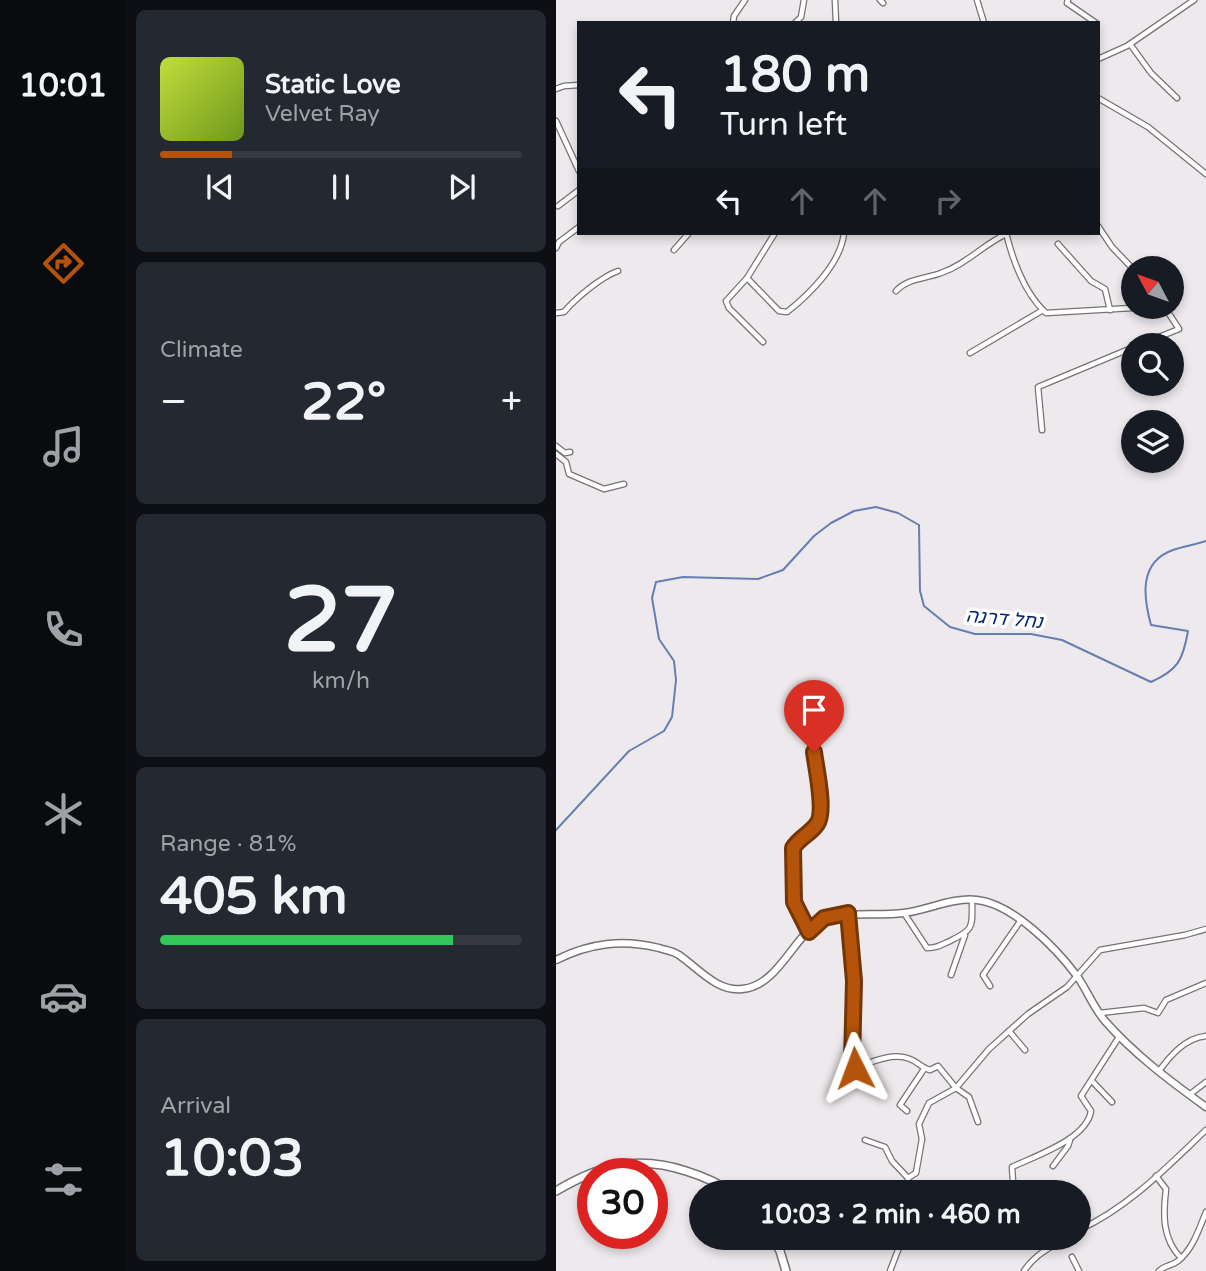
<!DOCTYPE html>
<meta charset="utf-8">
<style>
:root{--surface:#171b24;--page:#242831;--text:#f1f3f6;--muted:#9ea1a6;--line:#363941;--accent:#b45309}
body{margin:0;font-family:"Varela Round","Noto Sans Hebrew",sans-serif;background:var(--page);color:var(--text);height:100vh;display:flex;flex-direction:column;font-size:26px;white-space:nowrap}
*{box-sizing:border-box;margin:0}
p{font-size:23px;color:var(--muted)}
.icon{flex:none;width:38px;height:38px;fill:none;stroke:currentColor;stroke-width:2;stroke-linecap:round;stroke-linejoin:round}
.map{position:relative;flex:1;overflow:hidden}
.side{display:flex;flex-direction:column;gap:10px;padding:10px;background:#0d0f14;width:430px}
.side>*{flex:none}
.guide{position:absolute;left:21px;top:21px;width:523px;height:214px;border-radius:0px;box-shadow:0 4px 10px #0003;background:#171b24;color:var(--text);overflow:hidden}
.needle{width:46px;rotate:311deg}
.fabs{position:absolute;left:565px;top:256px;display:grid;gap:14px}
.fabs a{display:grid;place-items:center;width:63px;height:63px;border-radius:50%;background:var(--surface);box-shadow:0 4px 10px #0003;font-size:35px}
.speed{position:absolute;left:21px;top:1158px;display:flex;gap:14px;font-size:35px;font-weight:700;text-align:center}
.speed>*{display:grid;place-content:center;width:91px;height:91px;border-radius:50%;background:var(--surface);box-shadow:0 4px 10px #0003;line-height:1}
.speed .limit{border:10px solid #d22;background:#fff;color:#111}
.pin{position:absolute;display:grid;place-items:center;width:60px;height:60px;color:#fff;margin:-72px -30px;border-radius:50% 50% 50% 0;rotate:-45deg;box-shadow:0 0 7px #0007}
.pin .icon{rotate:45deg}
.me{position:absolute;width:77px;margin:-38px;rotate:357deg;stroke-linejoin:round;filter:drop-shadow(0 0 5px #0008)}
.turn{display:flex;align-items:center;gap:24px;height:147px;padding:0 28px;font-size:32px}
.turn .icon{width:91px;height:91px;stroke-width:2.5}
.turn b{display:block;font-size:49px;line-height:60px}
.lanes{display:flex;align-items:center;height:66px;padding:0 28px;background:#0003;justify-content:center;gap:35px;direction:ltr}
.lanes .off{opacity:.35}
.big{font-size:52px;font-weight:700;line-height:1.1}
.side .tile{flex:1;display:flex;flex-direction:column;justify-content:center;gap:10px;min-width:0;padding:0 24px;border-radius:10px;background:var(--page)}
.side .dial{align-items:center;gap:0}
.dial b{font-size:91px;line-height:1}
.song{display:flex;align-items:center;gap:21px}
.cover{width:84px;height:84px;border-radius:10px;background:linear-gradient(135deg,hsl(70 70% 55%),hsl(80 70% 35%))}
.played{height:7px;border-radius:4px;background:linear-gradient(90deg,var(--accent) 20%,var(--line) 20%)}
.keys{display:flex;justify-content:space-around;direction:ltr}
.heat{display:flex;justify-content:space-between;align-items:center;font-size:38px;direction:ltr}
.charge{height:10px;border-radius:5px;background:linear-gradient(90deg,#34c759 81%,var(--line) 0)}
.trip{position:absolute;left:133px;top:1180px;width:402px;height:70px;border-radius:35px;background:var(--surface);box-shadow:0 4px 10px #0003;font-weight:700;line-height:70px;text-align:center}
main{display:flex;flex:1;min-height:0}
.menu{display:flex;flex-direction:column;width:126px;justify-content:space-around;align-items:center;background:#090b0e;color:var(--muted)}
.menu .icon{width:49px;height:49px}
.menu .selected{color:var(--accent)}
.menu b{font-size:32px;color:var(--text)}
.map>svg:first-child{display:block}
</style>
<main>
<nav class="menu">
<b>10:01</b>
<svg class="icon selected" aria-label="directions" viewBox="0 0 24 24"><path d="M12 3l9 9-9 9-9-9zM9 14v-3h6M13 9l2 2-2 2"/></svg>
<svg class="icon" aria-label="music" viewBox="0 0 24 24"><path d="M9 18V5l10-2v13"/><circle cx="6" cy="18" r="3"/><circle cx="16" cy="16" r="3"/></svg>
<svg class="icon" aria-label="phone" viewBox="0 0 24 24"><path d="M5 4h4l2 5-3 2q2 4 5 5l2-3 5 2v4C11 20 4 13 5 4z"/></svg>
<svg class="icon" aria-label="climate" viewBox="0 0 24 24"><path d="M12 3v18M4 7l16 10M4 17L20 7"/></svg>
<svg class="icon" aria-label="car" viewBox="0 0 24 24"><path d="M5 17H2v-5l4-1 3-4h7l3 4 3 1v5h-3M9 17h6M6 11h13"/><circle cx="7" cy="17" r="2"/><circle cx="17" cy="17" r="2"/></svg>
<svg class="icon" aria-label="filters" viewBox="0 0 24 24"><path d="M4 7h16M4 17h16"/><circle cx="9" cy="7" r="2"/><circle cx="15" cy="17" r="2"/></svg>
</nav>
<section class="side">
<div class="tile">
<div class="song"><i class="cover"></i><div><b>Static Love</b><p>Velvet Ray</p></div></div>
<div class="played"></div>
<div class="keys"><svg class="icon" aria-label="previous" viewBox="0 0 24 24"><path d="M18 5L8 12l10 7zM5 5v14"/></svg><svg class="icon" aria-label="pause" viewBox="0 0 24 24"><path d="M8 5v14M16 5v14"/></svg><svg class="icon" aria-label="next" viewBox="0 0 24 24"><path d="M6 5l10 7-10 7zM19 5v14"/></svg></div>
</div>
<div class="tile"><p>Climate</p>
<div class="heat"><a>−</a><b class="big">22°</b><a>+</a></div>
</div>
<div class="tile dial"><b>27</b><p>km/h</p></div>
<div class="tile"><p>Range · 81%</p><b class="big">405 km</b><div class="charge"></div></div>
<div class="tile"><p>Arrival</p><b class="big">10:03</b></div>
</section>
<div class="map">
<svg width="650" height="1271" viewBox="0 0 650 1271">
<rect width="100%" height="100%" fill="#ede9ec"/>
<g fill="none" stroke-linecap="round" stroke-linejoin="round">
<path stroke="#657fb1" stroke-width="2" d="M0,830L73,751L108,731L116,717L120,680L118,661L103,639L96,598L100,582L127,577L202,579L227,570L258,536L275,523L298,511L320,507L342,513L363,525L364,591L368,606L394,627L419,634H475L506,640L595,682C622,670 627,660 632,631L595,625C587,596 583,562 617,550C628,546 639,545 650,541"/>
<g stroke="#767376" stroke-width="7">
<g id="street">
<polyline points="279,0 280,23"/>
<polyline points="324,0 327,3"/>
<polyline points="421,0 428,23"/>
<polyline points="512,0 511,3 540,23"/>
<polyline points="177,23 178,16 189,0"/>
<polyline points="239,23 245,17 248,0"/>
<polyline points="574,44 595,73 621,98"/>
<polyline points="542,59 571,46 638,0"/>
<polyline points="0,89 8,86 23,85"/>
<polyline points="542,98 592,127 650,174"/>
<polyline points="0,121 23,171"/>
<polyline points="2,206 23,190"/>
<polyline points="542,226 556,247 578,270"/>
<path d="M450,233C457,261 468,293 490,313L576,308"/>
<polyline points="502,244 535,281 549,289 554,310"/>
<polyline points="0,248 3,242 23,227"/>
<polyline points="118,250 133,233"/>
<path d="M191,278L223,311L231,312C254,294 285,263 288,233"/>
<path d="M340,291C352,278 369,279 385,273C409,265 427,245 450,234"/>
<path d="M0,313L8,312C20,298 45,277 62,271"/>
<polyline points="207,342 173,308 170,301 191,278 219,233"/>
<polyline points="583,345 623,329 608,306"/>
<polyline points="414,353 487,310"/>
<polyline points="486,430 482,387 578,347"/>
<polyline points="0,446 9,453 14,452"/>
<polyline points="0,454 10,462 13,474 48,489 68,484"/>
<path d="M348,913L371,948C381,948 385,945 394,941C419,929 416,927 416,900"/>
<path d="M292,914L298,981L297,1060L299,1068C315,1062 337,1052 354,1059C362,1062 366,1068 374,1070L382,1066L400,1088L413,1097L422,1122"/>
<path d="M252,931L238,902L237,848C243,838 254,833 261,824C270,812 260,768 258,752"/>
<polyline points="395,975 409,935"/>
<polyline points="434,986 427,975 465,920"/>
<polyline points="544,1013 588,1008 602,1013 610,1000 650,983"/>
<polyline points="453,1031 469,1050"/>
<path d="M603,1071C614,1056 629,1038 650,1036"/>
<polyline points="536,1081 556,1102"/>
<polyline points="633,1095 650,1082"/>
<polyline points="351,1111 344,1105 368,1069"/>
<polyline points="309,1140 329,1147 336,1161 352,1178"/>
<polyline points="497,1166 512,1146 514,1140"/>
<path d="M600,1176L610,1189C607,1214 606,1239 625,1258"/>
<polyline points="352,1192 352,1178 360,1173 366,1139 363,1124 373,1103 400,1088 433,1049 472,1014 511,987 544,950 629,935 650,929"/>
<path d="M465,1192L457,1182L456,1167C479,1156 531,1139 535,1111L525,1096L563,1037"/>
<path d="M523,1230C573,1207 610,1168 650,1130"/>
<polyline points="516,1257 523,1271"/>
<polyline points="334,1271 347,1237"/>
<path d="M468,1271C479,1254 494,1248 511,1237"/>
<path d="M603,1271C609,1265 616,1266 622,1261C637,1249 643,1229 650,1212"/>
</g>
</g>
<g stroke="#767376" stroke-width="9">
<path id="secondary" d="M0,960C34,943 66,939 103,948C109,950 117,951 123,955C142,968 161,992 186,989C226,986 241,924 274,917C299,912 323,916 348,913C372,910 397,897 421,900C457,904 500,948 521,976C531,990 537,1007 549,1021C578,1054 614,1081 650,1107"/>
</g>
<g stroke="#767376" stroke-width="10">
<g id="primary">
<path d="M0,1191C44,1165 80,1155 130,1171C146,1176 161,1182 175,1192"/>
<polyline points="216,1237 224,1251 230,1271"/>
</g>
</g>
<use href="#street" stroke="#fff" stroke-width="4.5"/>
<use href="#secondary" stroke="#fff" stroke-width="6"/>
<use href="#primary" stroke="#fff" stroke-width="7"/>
</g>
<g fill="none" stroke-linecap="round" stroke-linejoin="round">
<g stroke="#753606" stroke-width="18">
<path id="route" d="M258,752C260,768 270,812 261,824C254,834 243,838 237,848L238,902L253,932L268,918L292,913L298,981L296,1060L299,1068"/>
</g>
<use href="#route" stroke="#b45309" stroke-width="12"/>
</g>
<g text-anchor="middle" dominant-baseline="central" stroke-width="7" stroke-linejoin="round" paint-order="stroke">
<g font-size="19" font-style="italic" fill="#012373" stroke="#fff">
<text transform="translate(448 619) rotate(5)">נחל דרגה</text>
</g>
</g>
</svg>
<div class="fabs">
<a><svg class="needle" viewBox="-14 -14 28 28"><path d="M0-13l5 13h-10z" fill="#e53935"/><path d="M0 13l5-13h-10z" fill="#9ea1a6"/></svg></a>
<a><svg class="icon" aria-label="search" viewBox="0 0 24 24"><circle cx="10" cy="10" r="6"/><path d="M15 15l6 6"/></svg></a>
<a><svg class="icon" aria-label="layers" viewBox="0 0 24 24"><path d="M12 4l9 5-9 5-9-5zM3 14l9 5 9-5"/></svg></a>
</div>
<div class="speed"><div class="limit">30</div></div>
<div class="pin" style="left:258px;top:752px;background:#d93025"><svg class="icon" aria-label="arrive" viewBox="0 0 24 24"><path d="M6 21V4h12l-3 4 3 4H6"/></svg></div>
<svg class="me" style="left:299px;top:1068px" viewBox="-20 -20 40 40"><path d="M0-17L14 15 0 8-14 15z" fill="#b45309" stroke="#fff" stroke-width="4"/></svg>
<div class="trip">10:03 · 2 min · 460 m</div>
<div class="guide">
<div class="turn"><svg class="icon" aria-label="left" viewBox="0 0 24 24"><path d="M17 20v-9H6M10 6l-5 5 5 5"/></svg><div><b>180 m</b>Turn left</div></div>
<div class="lanes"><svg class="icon" aria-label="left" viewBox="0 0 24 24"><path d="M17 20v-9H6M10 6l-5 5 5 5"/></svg><svg class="icon off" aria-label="ahead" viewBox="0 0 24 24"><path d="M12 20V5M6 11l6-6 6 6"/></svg><svg class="icon off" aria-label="ahead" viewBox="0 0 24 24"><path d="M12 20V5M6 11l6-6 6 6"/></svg><svg class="icon off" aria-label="right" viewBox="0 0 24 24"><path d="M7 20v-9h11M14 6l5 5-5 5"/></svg></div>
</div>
</div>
</main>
